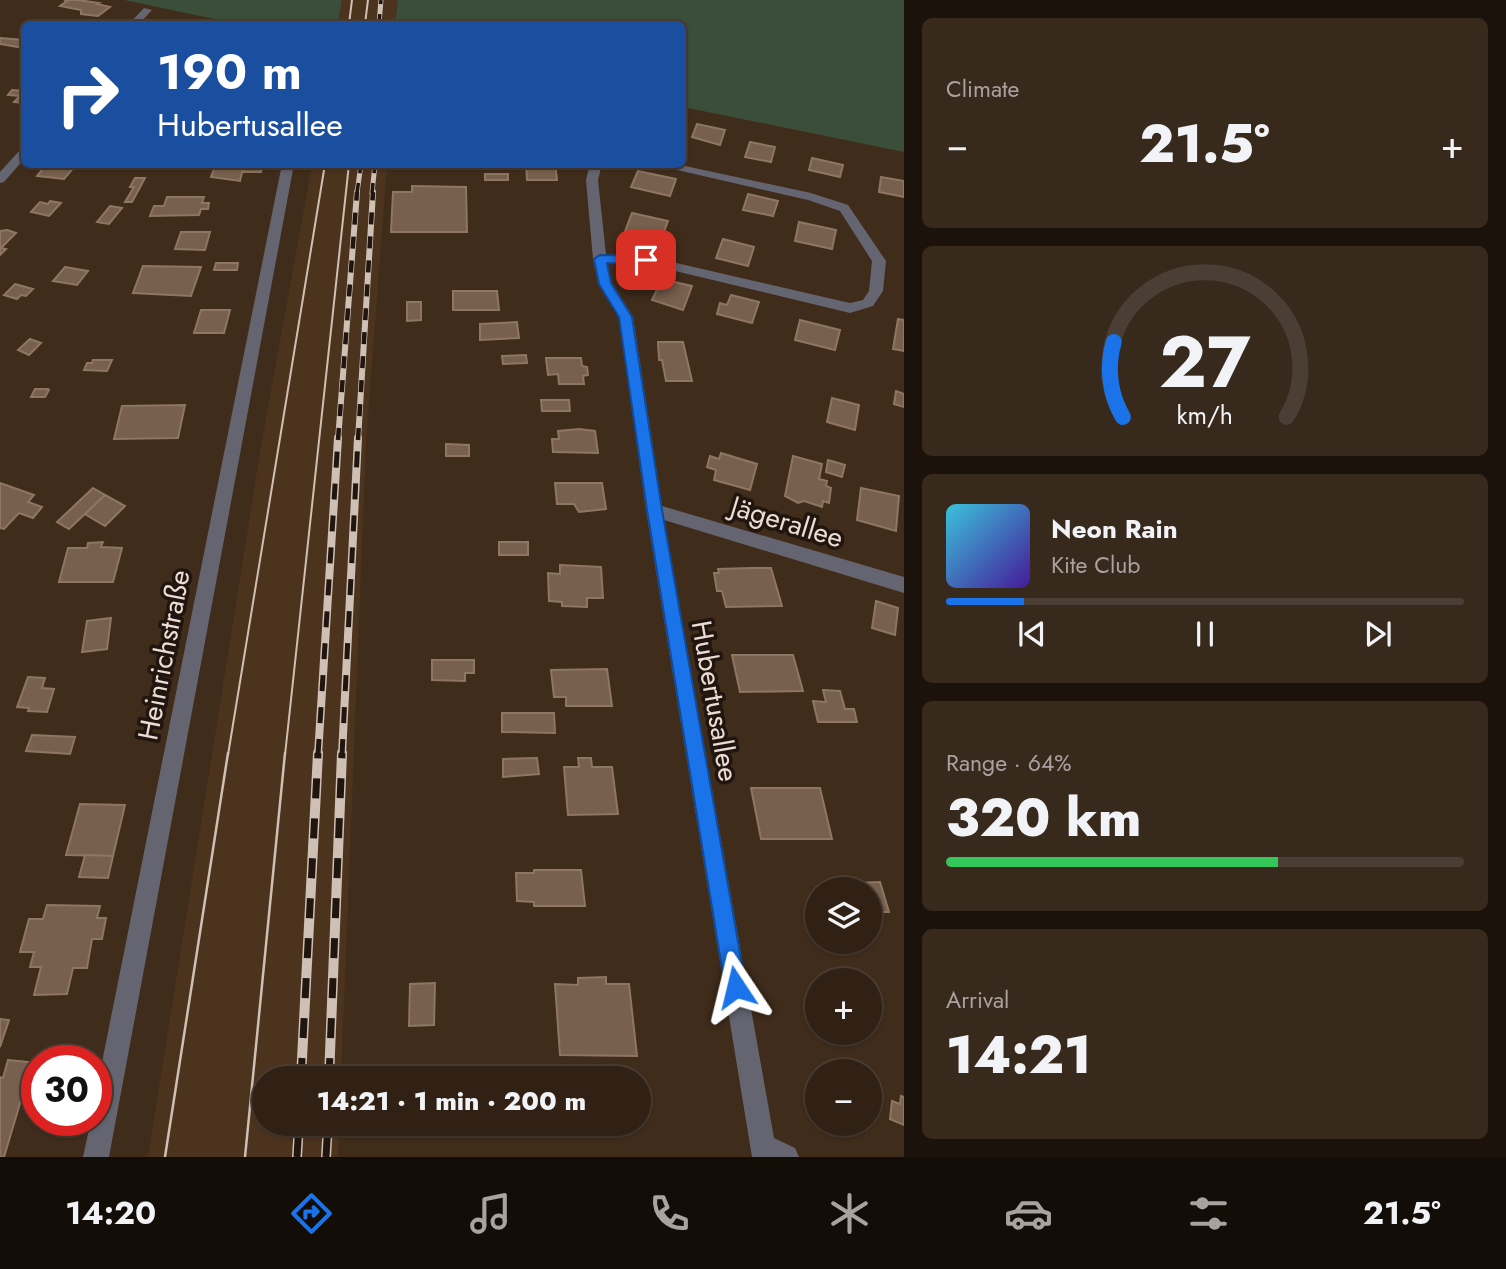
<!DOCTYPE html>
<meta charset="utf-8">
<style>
:root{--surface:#302114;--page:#38291d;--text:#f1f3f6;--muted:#a8a3a0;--line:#4b3e34;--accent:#1a73e8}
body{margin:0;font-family:Jost,sans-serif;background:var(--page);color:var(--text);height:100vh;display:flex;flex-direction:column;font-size:26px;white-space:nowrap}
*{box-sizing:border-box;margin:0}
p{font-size:23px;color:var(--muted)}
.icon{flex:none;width:38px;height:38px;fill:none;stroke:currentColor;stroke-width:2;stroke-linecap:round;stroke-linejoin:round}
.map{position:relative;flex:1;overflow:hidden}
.side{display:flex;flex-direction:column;gap:18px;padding:18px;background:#1a120b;width:602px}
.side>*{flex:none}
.banner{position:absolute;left:21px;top:21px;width:665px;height:147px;border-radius:10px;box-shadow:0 2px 5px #0004,0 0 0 2px var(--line);background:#1a4fa0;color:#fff;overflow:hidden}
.tools{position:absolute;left:805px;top:877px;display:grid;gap:14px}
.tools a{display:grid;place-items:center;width:77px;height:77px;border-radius:50%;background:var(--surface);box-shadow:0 2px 5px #0004,0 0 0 2px var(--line);font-size:35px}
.speed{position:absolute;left:21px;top:1045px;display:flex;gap:14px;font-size:35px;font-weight:700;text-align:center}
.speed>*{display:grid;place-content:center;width:91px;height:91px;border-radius:50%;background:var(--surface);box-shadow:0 2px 5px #0004,0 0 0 2px var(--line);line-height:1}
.speed .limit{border:10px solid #d22;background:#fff;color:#111}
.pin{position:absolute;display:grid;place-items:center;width:60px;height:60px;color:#fff;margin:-30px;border-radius:14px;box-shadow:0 4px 10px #0006}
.me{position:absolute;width:77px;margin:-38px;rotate:350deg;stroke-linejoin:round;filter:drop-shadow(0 0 5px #0008)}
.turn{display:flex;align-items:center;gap:24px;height:147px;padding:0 21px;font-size:32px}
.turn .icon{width:91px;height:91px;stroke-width:2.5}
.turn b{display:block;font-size:49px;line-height:60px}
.big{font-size:52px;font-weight:800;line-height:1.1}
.side .card{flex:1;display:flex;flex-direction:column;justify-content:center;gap:10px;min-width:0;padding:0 24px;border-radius:10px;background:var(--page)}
.side .dial{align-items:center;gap:0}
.dial svg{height:182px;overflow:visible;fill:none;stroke:var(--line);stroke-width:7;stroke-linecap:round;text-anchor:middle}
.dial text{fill:var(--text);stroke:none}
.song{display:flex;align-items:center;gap:21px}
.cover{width:84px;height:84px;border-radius:10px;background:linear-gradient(135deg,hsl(190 70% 55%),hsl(260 70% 35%))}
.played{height:7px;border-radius:4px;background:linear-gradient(90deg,var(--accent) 15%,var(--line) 15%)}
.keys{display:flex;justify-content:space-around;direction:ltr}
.heat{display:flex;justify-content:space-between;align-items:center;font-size:38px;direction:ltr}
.charge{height:10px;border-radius:5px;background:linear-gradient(90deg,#34c759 64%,var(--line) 0)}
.trip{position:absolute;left:252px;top:1066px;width:399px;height:70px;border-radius:35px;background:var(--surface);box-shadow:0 2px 5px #0004,0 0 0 2px var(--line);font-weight:800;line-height:70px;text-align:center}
.dock{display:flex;height:112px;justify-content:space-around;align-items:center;background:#130d08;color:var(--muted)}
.dock .icon{width:49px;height:49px}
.dock .on{color:var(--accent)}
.dock b{font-size:32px;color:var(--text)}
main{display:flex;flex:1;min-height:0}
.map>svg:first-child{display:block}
</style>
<main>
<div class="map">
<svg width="904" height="1157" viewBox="0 0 904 1157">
<rect width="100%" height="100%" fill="#402c1b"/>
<g fill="#4c331e">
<polygon points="342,0 398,0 395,24 338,24"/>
<polygon points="312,165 387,165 366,444 341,1078 264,1078 264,1124 340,1124 338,1157 148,1157 262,440"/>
</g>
<g fill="#3a4e3a">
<polygon points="124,0 342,0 338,24 238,24"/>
<polygon points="398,0 904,0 904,152 683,107 682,24 395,24"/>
</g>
<g fill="#77604d" stroke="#8e7663" stroke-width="2">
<polygon points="78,0 99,3 97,4 110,7 98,16 81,14 81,10 60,6 67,1 64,0"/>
<polygon points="0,38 24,40 24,48 0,44"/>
<polygon points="12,90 24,91 23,103 14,102 20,96 8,95"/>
<polygon points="697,124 725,130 720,145 692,137"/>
<polygon points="750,142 775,147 771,162 745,157"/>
<polygon points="812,158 843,165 840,177 809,170"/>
<polygon points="47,164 71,164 76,165 64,179 37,176"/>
<polygon points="216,164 244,164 240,181 211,177"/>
<polygon points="244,164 263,164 261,172 243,172"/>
<polygon points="526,164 555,164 557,180 527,180"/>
<polygon points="638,171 676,179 670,196 631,187"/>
<rect x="485" y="174" width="23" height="6"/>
<polygon points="881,177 904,181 904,197 879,192"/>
<polygon points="135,178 145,178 132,202 125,202 134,187 130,187"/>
<polygon points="412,186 466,187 467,232 391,232 393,192 412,192"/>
<polygon points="748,194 778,201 773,216 743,210"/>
<polygon points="167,197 204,197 202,203 209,203 208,209 201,209 199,215 150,216 154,206 164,206"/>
<polygon points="50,201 61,203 49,216 31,212 40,202 48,204"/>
<polygon points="110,206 122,208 109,224 97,222"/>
<polygon points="632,213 668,221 660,242 624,234"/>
<polygon points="799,222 836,230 832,249 795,241"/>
<polygon points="7,230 16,233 1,248 6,249 0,255 0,231"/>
<polygon points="181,232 210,232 205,250 175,249"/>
<polygon points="723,239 754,247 748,266 716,258"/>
<polygon points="216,263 238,263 237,270 214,270"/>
<polygon points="143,266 201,267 191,296 133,293"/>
<polygon points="65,267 88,271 77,285 53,281"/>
<polygon points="662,279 692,286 683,310 652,300"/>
<polygon points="15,284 33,289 26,296 21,295 17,299 4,295"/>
<polygon points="453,291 497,291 499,310 453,310"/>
<polygon points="731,295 759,302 752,323 717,314 720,303 727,305"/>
<polygon points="407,302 421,302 421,320 407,321"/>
<polygon points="201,310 230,310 224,333 194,333"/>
<polygon points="898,319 904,320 904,351 893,349"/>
<polygon points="800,320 840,330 835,350 795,340"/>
<polygon points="517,322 519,338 480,340 480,324"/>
<polygon points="30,339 41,343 29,355 18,350"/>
<polygon points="658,342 683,342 692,381 666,381 662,360 659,360"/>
<polygon points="526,355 527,363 503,364 502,356"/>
<polygon points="546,358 581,358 582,366 587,367 588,375 583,376 584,384 559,384 558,374 548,375"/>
<polygon points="93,360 112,360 107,371 84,370 87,363 92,363"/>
<polygon points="35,389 48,389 49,390 45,397 31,397"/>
<polygon points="896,391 904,394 904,407 894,404"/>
<polygon points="832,398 859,405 855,430 827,422"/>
<polygon points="541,400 569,400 570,411 542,411"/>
<polygon points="185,405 178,438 114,439 122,406"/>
<polygon points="579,429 595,431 598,453 553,452 552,439 559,439 558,431"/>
<polygon points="446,444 469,445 469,456 446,456"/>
<polygon points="721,453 757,464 750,490 714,480 716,470 707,467 710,456 719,459"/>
<polygon points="793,456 822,464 819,479 827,481 826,486 831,488 829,503 823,501 822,507 804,501 798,503 785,496"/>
<polygon points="828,460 845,465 842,477 826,472"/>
<polygon points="0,483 34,495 28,502 42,507 33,518 19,513 4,529 0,528"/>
<polygon points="555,483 602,483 606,509 579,512 574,504 557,504"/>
<polygon points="93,488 105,495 69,529 57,522"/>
<polygon points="861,488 899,496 896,531 857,520"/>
<polygon points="105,495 125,506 105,526 85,514"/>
<polygon points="103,542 101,547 122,548 113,582 59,582 68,548 87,548 88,543"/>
<rect x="499" y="542" width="29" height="13"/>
<polygon points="560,565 601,567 603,598 587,598 587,607 562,606 562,602 549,601 548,573 560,574"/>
<polygon points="752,568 771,568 782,606 726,607 722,591 717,591 714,573 719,573 718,569"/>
<polygon points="876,601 898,608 895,635 872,628"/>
<polygon points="111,618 107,649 82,652 87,621"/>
<polygon points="732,655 793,655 803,691 740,692"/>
<polygon points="432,660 474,660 474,673 465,673 465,681 432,680"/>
<polygon points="607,669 612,706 566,706 566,697 554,697 551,670"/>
<polygon points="28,677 45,678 42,688 54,689 47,712 28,711 29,708 17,707"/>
<polygon points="823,690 840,691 845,709 854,709 857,722 818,722 813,701 826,702"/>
<polygon points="502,713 554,713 555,733 502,732"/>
<polygon points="32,735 75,737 70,754 26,751"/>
<polygon points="537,758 539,774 503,777 503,759"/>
<polygon points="578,758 591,758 592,767 612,767 618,814 568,815 564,767 579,767"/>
<polygon points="751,788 820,788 832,839 761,839"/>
<polygon points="80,804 125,805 113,856 66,855"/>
<polygon points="85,855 113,856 108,878 79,877"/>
<polygon points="534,870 581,870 585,906 534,906 534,902 517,901 516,873 534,873"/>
<polygon points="880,882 889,912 870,912 870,889 855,889 853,883"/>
<polygon points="47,905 100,906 97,918 106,918 102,939 92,939 87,968 73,968 67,994 34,995 41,967 30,967 34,952 20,952 29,919 43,919"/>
<polygon points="606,977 606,984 629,984 637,1056 560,1055 555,984 578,985 578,978"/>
<polygon points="435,983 434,1025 409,1026 410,984"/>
<polygon points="0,1019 9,1020 0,1047"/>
<polygon points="8,1060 37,1063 37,1081 27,1080 4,1157 0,1157 0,1077 3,1078"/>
<polygon points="901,1096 904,1097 904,1125 890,1119 892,1101 900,1104"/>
</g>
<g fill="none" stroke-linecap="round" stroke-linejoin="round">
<g fill="#656571" fill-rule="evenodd">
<polygon points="144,8 152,10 139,24 129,24"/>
<polygon points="24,149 24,159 4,182 0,183 0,172 20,150"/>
<polygon points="282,164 294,164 109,1157 83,1157 91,1120 96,1120 96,1092"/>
<polygon points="590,164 602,164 598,180 606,255 646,256 850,303 863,300 869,291 872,261 840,211 808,200 651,164 676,164 811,193 848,205 886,261 883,291 873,306 850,313 646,264 607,263 612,283 633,317 662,506 904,577 904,593 664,520 774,1138 795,1148 799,1157 752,1157 646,510 619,317 598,283 593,259 586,180"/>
</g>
<g stroke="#cfc0b5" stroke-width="2">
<polyline points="349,24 352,0"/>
<polyline points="365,24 368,0"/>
<polyline points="228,755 325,164"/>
<polyline points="285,755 349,164"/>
</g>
<g stroke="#cfc0b5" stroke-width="2.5">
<polyline points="165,1157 228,753"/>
<polyline points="245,1157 285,753"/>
</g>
<g stroke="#cfc0b5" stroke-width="5">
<g id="rail-far3">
<polyline points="379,24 381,0"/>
<polyline points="357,193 361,164"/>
<polyline points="372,193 375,164"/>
</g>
</g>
<g stroke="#cfc0b5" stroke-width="6">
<g id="rail-far2">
<polyline points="338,440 357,192"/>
<polyline points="358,440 373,192"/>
</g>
</g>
<g stroke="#cfc0b5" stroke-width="8">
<g id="rail-far1">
<polyline points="318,755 338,438"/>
<polyline points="342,755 358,438"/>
</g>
</g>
<g stroke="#cfc0b5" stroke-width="10">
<g id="rail">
<polyline points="301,1078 318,753"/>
<polyline points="329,1078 342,753"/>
<polyline points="297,1157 299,1124"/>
<polyline points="326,1157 328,1124"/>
</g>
</g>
<use href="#rail-far3" stroke="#20160f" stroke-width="3.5" stroke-dasharray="10" stroke-linecap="butt"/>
<use href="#rail-far2" stroke="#20160f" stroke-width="4.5" stroke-dasharray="12" stroke-linecap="butt"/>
<use href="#rail-far1" stroke="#20160f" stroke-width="5" stroke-dasharray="16" stroke-linecap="butt"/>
<use href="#rail" stroke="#20160f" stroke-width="7" stroke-dasharray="20" stroke-linecap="butt"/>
</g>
<polygon fill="#1a73e8" stroke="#114b97" stroke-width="2" points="600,255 646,256 652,260 646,264 607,263 611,283 632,317 662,510 746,987 743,995 736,998 728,995 725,987 647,510 619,317 599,284 594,259"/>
<g text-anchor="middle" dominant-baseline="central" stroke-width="7" stroke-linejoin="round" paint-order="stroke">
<g font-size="28" fill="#ebddd3" stroke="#20160f">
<text transform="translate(787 522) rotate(17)">Jägerallee</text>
<text transform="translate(164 655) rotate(-79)">Heinrichstraße</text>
<text transform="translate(715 701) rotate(80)">Hubertusallee</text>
</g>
</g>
</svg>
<div class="tools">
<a><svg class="icon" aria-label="layers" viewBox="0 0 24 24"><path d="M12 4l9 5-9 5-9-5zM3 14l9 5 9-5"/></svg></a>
<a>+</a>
<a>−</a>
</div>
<div class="speed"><div class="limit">30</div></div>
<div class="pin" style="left:646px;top:260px;background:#d93025"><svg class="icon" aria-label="arrive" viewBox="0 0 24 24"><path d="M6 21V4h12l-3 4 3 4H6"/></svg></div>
<svg class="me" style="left:736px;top:987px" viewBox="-20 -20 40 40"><path d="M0-17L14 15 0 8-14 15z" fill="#1a73e8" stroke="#fff" stroke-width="4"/></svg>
<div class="trip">14:21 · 1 min · 200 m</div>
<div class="banner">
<div class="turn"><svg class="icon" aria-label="right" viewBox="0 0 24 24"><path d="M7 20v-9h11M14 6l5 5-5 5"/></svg><div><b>190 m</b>Hubertusallee</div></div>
</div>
</div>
<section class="side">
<div class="card"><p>Climate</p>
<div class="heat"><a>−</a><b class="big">21.5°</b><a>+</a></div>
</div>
<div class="card dial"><svg viewBox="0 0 100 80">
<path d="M14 69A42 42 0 1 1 86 69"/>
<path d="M14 69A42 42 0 0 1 10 36" stroke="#1a73e8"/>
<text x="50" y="56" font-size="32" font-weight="700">27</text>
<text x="50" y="72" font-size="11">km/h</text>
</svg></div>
<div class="card">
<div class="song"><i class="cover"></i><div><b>Neon Rain</b><p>Kite Club</p></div></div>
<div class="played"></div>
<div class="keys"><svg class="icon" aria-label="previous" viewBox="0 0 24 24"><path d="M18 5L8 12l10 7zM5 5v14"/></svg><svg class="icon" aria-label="pause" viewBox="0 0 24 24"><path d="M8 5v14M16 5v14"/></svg><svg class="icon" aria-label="next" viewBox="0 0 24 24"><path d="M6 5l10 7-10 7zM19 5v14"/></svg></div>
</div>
<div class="card"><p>Range · 64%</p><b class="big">320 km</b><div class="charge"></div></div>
<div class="card"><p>Arrival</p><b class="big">14:21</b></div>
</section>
</main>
<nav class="dock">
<b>14:20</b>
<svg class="icon on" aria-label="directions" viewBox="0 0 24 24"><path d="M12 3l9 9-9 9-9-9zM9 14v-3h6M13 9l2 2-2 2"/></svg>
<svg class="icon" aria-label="music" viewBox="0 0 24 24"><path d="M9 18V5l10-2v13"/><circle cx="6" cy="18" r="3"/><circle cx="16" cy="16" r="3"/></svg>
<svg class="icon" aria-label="phone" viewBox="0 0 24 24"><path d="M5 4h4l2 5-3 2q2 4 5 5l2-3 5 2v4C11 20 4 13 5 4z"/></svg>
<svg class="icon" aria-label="climate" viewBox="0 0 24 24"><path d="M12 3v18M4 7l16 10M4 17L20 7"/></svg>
<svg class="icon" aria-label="car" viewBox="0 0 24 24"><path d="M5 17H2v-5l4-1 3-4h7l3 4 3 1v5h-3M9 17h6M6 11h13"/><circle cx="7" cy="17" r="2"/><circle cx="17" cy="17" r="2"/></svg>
<svg class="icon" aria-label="filters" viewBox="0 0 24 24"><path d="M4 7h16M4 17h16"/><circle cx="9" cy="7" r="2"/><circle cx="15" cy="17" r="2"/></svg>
<b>21.5°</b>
</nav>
